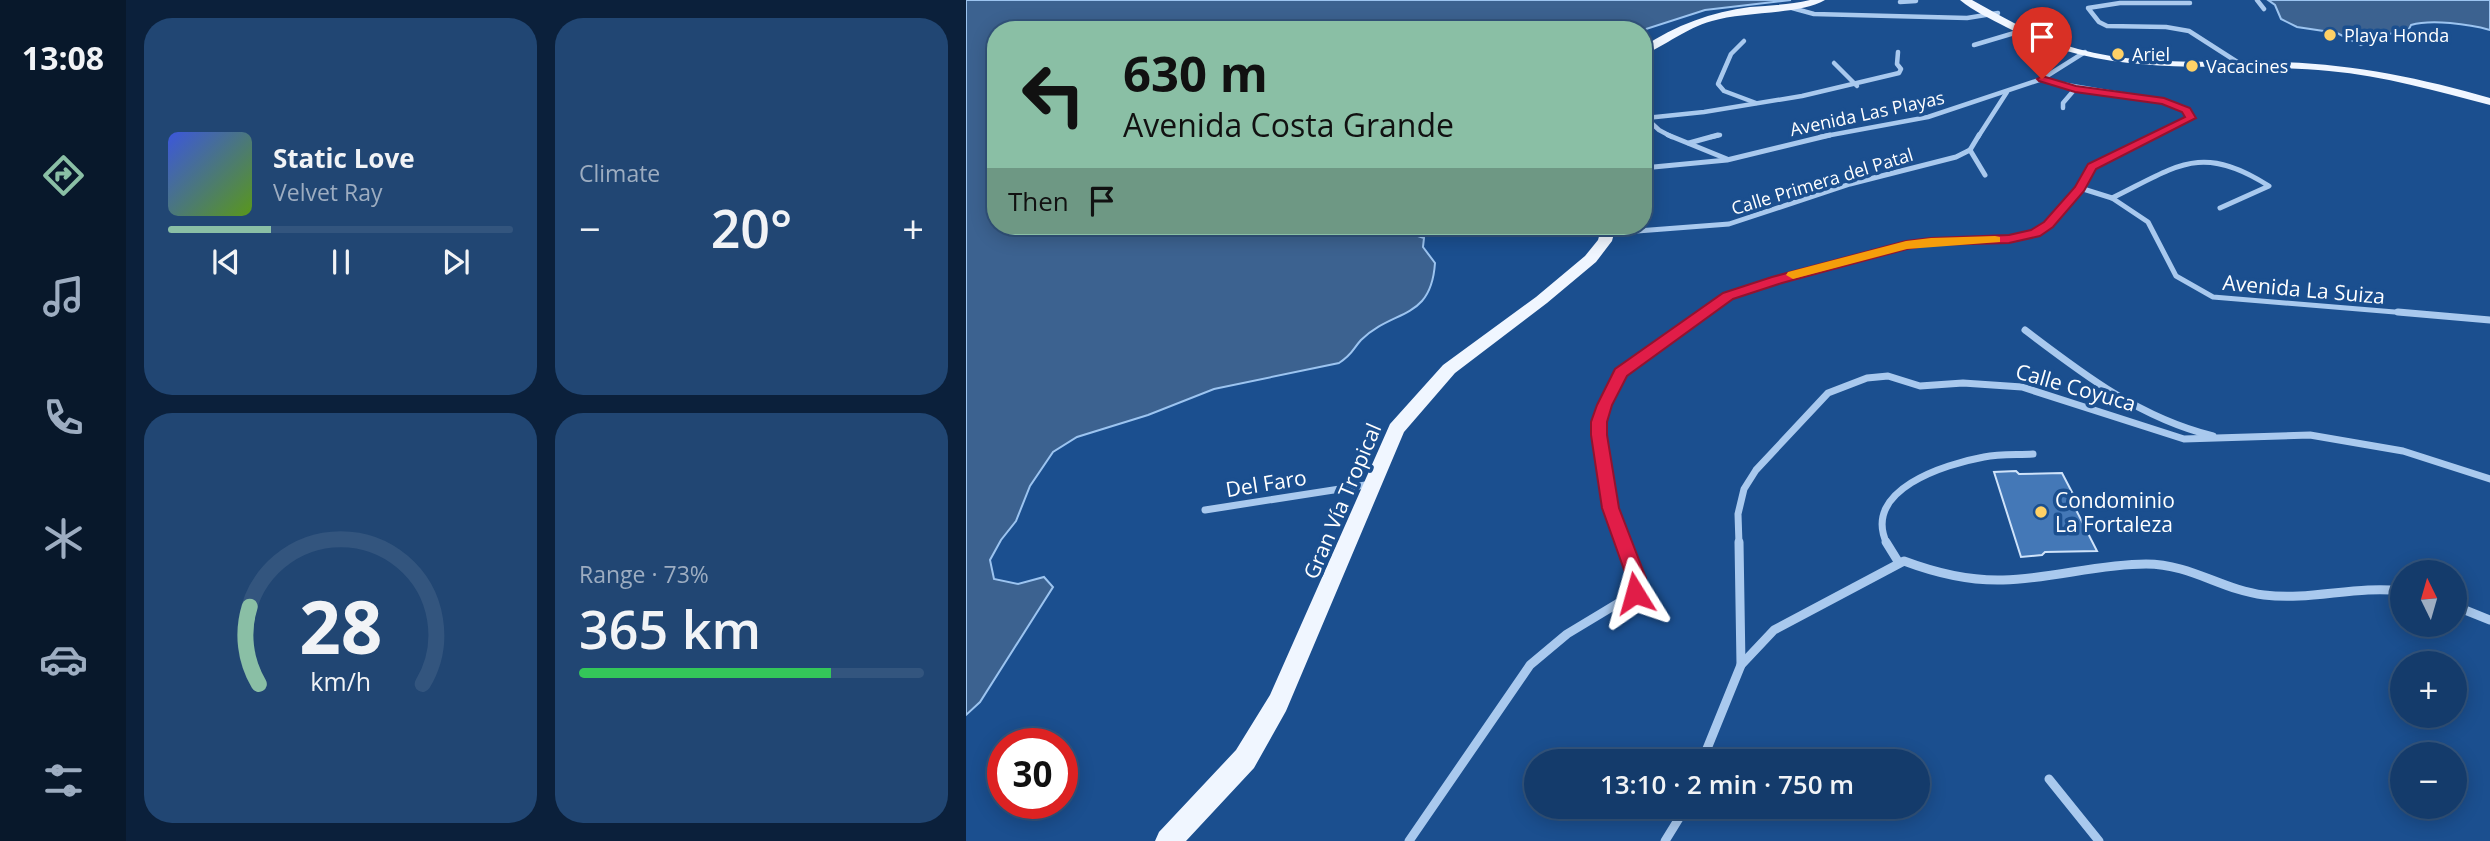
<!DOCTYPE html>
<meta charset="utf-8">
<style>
:root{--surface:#143b6b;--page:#214673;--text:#f1f3f6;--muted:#9dadc1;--line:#33557e;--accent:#8abfa5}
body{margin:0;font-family:"Open Sans",sans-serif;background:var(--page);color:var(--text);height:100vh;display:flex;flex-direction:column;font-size:26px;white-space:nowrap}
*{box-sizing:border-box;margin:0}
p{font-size:23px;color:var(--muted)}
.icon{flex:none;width:38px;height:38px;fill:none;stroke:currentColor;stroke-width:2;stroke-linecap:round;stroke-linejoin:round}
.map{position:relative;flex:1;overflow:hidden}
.panel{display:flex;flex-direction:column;gap:18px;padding:18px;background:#0b203b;width:840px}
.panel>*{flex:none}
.top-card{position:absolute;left:21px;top:21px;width:665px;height:214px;border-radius:28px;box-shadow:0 4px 18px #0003,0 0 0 2px var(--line);background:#8abfa5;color:#111;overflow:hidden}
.needle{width:46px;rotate:355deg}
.tools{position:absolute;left:1424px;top:560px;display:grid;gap:14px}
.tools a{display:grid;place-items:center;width:77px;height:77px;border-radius:50%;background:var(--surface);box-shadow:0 4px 18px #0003,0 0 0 2px var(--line);font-size:35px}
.speed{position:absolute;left:21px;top:728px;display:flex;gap:14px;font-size:35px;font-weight:700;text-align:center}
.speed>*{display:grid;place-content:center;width:91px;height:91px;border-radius:50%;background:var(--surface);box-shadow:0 4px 18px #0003,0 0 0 2px var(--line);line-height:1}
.speed .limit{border:10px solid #d22;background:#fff;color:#111}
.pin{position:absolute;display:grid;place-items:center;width:60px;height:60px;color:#fff;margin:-72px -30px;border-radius:50% 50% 50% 0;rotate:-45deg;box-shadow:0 0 7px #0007}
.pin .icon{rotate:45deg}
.me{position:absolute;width:77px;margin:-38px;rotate:352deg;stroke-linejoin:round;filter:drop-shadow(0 0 5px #0008)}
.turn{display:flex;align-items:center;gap:24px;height:147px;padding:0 21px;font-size:32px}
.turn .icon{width:91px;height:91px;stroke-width:2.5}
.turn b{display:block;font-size:49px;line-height:60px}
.then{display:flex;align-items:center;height:66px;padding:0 21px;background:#0003;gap:14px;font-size:26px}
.big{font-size:52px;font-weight:600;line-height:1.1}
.panel .card{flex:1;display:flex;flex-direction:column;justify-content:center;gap:10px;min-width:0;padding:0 24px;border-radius:28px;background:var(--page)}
.panel .dial{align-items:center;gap:0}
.dial svg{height:182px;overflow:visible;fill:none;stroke:var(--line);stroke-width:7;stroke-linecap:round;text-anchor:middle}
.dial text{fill:var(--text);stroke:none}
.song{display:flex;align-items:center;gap:21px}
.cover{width:84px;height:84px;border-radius:10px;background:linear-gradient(135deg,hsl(230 70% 55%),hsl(90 70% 35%))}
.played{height:7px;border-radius:4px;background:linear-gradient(90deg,var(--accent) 30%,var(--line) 30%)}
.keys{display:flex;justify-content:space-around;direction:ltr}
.heat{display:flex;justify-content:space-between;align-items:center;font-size:38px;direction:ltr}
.charge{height:10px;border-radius:5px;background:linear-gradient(90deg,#34c759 73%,var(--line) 0)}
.panel .tiles{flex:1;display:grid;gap:18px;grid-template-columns:repeat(2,1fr)}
.trip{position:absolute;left:558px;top:749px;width:406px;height:70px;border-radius:35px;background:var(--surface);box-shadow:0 4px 18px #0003,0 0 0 2px var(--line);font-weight:600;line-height:70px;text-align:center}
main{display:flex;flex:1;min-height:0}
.menu{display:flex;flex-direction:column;width:126px;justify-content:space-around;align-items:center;background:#08182b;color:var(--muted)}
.menu .icon{width:49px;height:49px}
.menu .active{color:var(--accent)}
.menu b{font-size:32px;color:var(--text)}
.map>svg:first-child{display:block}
</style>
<main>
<nav class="menu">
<b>13:08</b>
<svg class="icon active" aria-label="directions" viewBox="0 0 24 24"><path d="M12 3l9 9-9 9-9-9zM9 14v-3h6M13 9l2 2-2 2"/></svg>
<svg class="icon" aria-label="music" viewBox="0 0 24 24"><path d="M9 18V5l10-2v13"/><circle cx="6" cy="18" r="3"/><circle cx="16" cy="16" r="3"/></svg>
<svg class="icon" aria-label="phone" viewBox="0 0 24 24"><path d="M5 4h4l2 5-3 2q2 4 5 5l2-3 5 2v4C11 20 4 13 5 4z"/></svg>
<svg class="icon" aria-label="climate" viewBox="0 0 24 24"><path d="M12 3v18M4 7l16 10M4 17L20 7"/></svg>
<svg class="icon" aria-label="car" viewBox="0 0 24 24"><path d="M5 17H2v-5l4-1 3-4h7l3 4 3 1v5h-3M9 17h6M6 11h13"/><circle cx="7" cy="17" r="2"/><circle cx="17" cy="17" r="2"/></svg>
<svg class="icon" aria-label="filters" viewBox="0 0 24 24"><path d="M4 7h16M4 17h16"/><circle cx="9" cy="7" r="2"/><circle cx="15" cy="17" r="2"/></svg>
</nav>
<section class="panel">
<div class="tiles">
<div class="card">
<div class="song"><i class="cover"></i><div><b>Static Love</b><p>Velvet Ray</p></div></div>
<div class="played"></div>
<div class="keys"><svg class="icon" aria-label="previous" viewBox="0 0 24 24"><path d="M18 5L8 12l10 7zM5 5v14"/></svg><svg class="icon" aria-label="pause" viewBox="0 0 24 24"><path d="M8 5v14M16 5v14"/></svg><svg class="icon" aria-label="next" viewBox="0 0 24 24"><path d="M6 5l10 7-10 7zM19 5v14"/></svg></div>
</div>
<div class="card"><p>Climate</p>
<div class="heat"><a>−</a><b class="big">20°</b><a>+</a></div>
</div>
<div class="card dial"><svg viewBox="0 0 100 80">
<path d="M14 69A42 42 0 1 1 86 69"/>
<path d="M14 69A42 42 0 0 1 10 35" stroke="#8abfa5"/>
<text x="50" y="56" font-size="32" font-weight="700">28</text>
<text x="50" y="72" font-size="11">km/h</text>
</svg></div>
<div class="card"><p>Range · 73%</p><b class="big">365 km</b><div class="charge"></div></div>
</div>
</section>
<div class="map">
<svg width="1524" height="841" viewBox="0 0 1524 841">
<rect width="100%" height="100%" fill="#1b4f8f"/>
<g fill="#3c6290" stroke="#9cc4f0" stroke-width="2">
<path d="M0,0H825L739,10L677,30H30V226H420L458,238L457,247L469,263C465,321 428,308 395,340C386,350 387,354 373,363L248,389L182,415L111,437L87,452L64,486L50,521L35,540L24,560L28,579L52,584L78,577L87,587L14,702L0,715Z"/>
<path d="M1302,0H1524V30C1503,24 1465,19 1445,25L1443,29L1408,38L1395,45L1371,33L1331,27L1315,19L1309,5Z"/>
</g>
<polygon fill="#4478b7" stroke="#cfe3fa" stroke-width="2" points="1050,471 1053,474 1096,473 1109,498 1106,502 1131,551 1079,552 1076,555 1055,557 1028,472"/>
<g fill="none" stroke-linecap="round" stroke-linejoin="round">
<g stroke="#a9c9ee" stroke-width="4.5">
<polyline points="1291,0 1298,9"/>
<polyline points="934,2 950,1"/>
<polyline points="1224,3 1154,3 1122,8 1133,22 1141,26 1200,27 1223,31 1276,65"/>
<polyline points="826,8 848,14 1001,18 1032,13"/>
<polyline points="778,41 765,54 752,84 758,91 790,103"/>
<polyline points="1008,45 1055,31"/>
<polyline points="868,63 891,86"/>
<path d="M1076,79C1124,93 1175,92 1221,110L1224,118L1185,137"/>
<polyline points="1097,108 1097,103 1109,89"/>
<polyline points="706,137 693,130 680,118 738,112 836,96 933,73 935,69 931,64 932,52"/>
<polyline points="745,137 754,135"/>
<polyline points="854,137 962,117 1076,79 1119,52"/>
<polyline points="1012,137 1041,92"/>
</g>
<g stroke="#a9c9ee" stroke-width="5">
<polyline points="702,135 761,159"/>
<polyline points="723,143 752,135"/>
<polyline points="1004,150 1019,175"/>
<polyline points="677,168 761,160 864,135"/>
<polyline points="1114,188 1146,198 1182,222 1210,276 1247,297 1453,314"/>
<path d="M1146,198C1210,167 1234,142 1303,186L1254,208"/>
<polyline points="645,233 763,224 884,184 990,157 1004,150 1013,135"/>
<polyline points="736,314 762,296 940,245 966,241 1043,239 1069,233 1083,225 1114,188 1126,166 1188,135"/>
</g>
<g stroke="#a9c9ee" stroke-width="7">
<polyline points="1432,312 1524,320"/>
<path d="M1059,330C1118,375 1174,418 1247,436"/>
<polyline points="239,510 406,484"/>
<path d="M658,544C640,494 616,418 655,372C660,366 670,361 677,356C698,342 718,327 739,312"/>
<polyline points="773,544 772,514 778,489 790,470 862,393 901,378 922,376 954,386 997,383 1056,387 1218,439 1344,435 1437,451 1524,479"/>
<path d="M921,544C895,490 979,464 1018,457C1034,454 1051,455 1067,454"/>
</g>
<g stroke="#a9c9ee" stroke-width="9">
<polyline points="773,542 775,665"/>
<polyline points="920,542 933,563"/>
<polyline points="1489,606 1524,620"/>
<path d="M736,761L775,665L808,630L938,561C970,573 1003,581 1037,580C1085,579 1132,564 1180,564C1225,564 1256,590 1298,595C1345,601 1390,585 1437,591"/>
<polyline points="1083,779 1133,841"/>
<polyline points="443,841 564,665 601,634 669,593 671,578 658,542"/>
<polyline points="699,841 720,807"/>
</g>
<g fill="#f0f6ff" fill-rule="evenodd">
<path d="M844,0H859C835,15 777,11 746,21C718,29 701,45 677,55V47C709,25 746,12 784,7C804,5 824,5 844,0Z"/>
<path d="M994,0H1006C1040,19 1074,39 1112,49C1178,67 1247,60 1314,62C1386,64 1455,78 1524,98V105C1470,91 1419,76 1363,71C1248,60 1148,83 1040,27C1025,19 1007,11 994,0Z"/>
<polygon points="677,163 683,164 683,170 677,171"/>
<polygon points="636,226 650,226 646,241 630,262 581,303 489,373 438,432 320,711 288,768 220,841 189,841 193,832 270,750 304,695 424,424 477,365 570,297 619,256 632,240"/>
</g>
</g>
<polygon fill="#e11d48" stroke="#92132f" stroke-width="2" points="1076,76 1110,86 1198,98 1224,108 1230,118 1130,169 1118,191 1087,227 1074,236 1043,243 965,245 941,249 816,283 767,299 661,376 646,405 641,422 641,435 653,508 680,578 676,599 669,601 662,599 659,593 661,578 636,508 625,435 625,422 631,405 649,369 757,293 806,277 940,241 965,238 1043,235 1065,230 1078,222 1109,187 1122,164 1219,117 1216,112 1196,104 1109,92 1073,81 1071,79"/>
<polygon fill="#f59e0b" points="1029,236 1034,237 1034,242 941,249 827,279 820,275 822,272 940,241 965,238"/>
<g fill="#ffd166" stroke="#1b4f8f" stroke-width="2.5">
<circle cx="1364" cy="35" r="7"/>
<circle cx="1152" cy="54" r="7"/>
<circle cx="1226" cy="66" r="7"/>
<circle cx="1075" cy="512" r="7"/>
</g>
<g text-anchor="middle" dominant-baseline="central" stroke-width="7" stroke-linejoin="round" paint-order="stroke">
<g font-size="18" fill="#fff" stroke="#1b4f8f" text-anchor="start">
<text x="1378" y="35">Playa Honda</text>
<text x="1166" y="54">Ariel</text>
<text x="1240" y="66">Vacacines</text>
</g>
<g font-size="18" fill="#fff" stroke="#1b4f8f">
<text transform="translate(901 113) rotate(-12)">Avenida Las Playas</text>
<text transform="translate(856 181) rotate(-17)">Calle Primera del Patal</text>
</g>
<g font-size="21" fill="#fff" stroke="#1b4f8f">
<text transform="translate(1338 289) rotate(5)">Avenida La Suiza</text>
<text transform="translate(1110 387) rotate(16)">Calle Coyuca</text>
<text transform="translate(300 483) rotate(-9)">Del Faro</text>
<text transform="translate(376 501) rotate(-67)">Gran Vía Tropical</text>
</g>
<g font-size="21" fill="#fff" stroke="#1b4f8f" text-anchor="start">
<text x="1089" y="500">Condominio<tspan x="1089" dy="24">La Fortaleza</tspan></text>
</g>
</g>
</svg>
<div class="tools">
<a><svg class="needle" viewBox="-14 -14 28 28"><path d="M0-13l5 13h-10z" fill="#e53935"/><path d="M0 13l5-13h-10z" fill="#9dadc1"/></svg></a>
<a>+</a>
<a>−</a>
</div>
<div class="speed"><div class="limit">30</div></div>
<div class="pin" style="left:1076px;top:79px;background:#d93025"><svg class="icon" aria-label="arrive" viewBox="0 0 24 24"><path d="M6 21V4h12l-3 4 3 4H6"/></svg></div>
<svg class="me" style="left:669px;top:593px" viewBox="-20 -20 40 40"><path d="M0-17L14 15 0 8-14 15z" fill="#e11d48" stroke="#fff" stroke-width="4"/></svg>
<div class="trip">13:10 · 2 min · 750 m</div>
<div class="top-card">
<div class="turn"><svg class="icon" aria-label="left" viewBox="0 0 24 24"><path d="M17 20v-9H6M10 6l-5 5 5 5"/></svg><div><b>630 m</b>Avenida Costa Grande</div></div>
<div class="then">Then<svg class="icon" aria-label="arrive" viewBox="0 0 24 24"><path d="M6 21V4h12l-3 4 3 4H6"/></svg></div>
</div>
</div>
</main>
